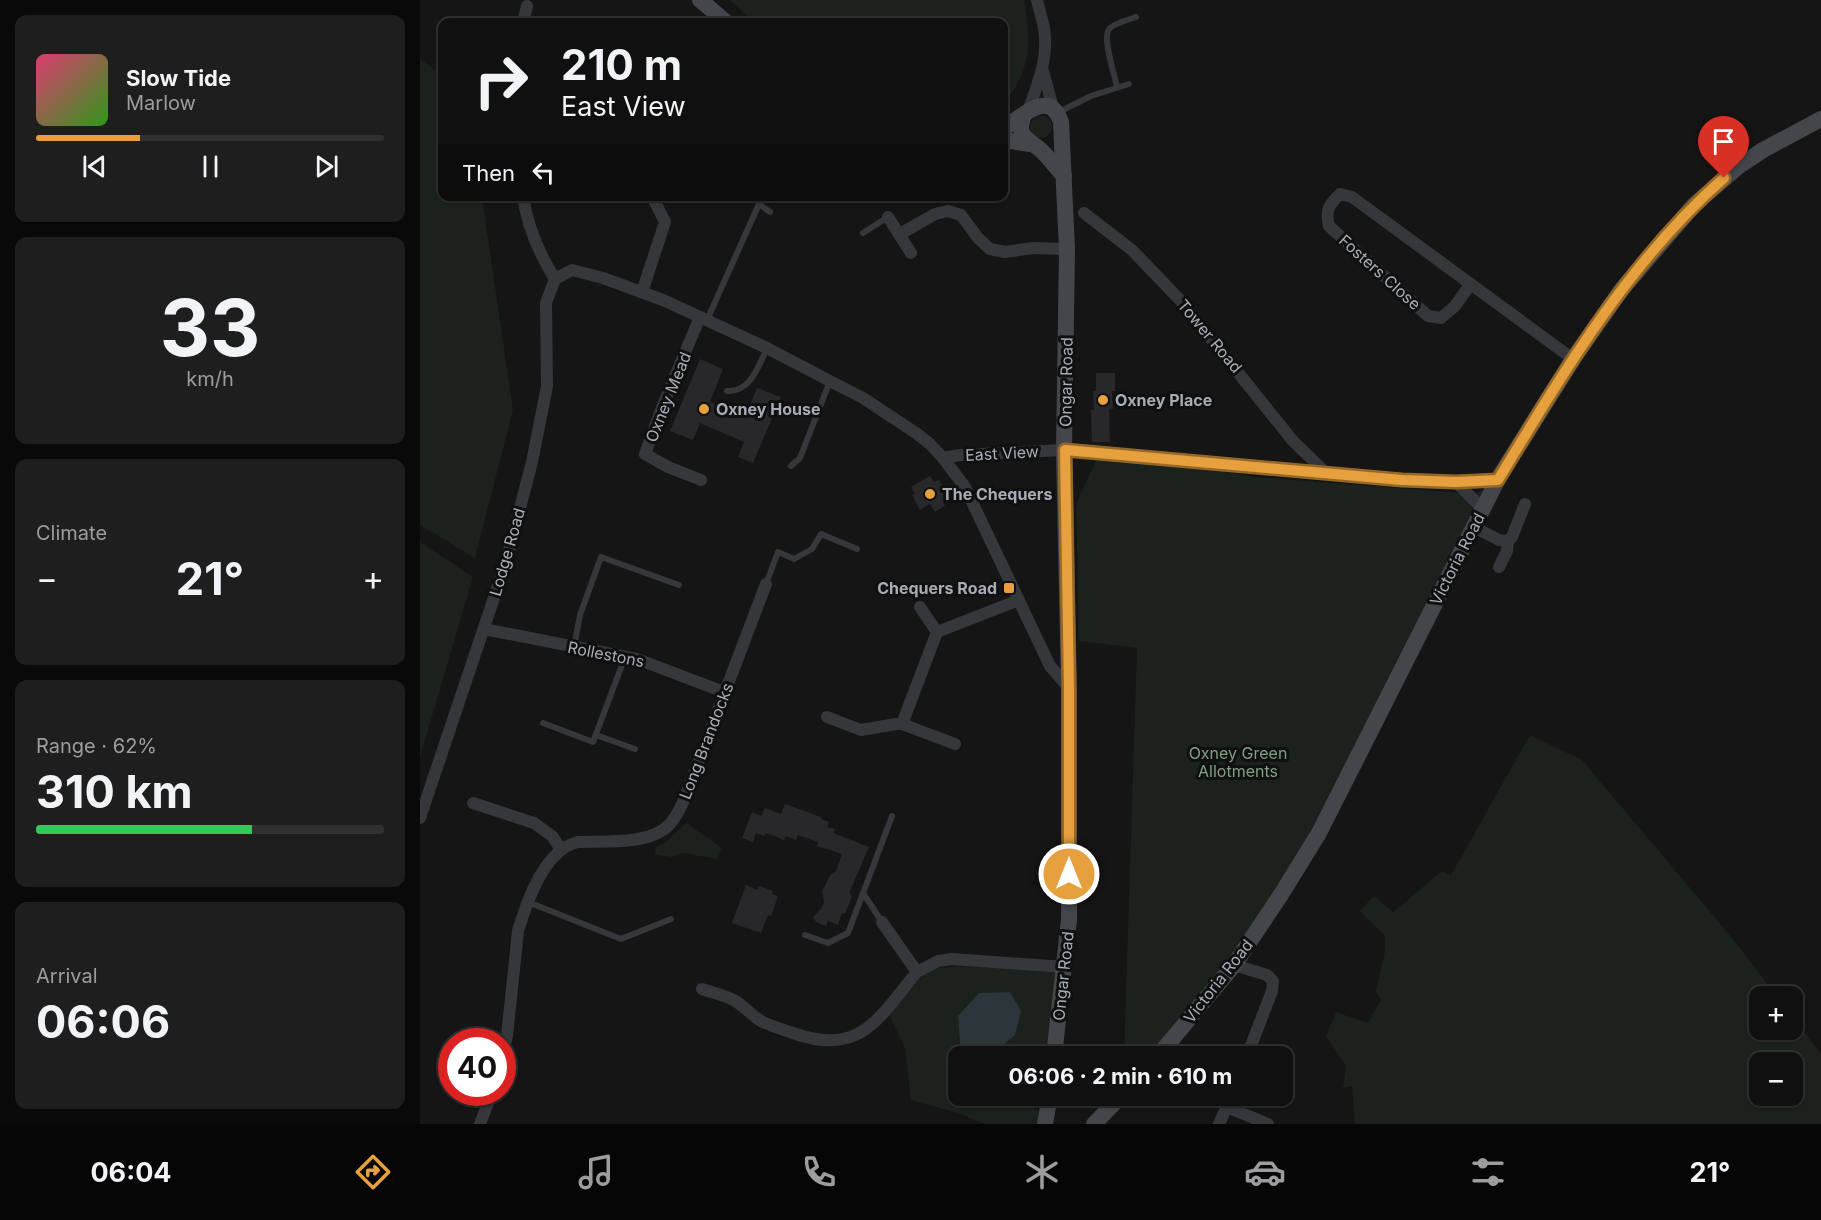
<!DOCTYPE html>
<meta charset="utf-8">
<style>
:root{--surface:#101010;--page:#1e1e1e;--text:#f1f3f6;--muted:#9c9d9f;--line:#303030;--accent:#e6a03d}
body{margin:0;font-family:Inter,sans-serif;background:var(--page);color:var(--text);height:100vh;display:flex;flex-direction:column;font-size:22px;white-space:nowrap}
*{box-sizing:border-box;margin:0}
p{font-size:20px;color:var(--muted)}
.icon{flex:none;width:33px;height:33px;fill:none;stroke:currentColor;stroke-width:2;stroke-linecap:round;stroke-linejoin:round}
.map{position:relative;flex:1;overflow:hidden}
.panel{display:flex;flex-direction:column;gap:15px;padding:15px;background:#090909;width:420px}
.panel>*{flex:none}
.top-card{position:absolute;left:18px;top:18px;width:570px;height:183px;border-radius:12px;box-shadow:0 2px 4px #0004,0 0 0 2px var(--line);background:#101010;color:var(--text);overflow:hidden}
.tools{position:absolute;left:1329px;top:986px;display:grid;gap:12px}
.tools a{display:grid;place-items:center;width:54px;height:54px;border-radius:12px;background:var(--surface);box-shadow:0 2px 4px #0004,0 0 0 2px var(--line);font-size:30px}
.speed{position:absolute;left:18px;top:1028px;display:flex;gap:12px;font-size:30px;font-weight:700;text-align:center}
.speed>*{display:grid;place-content:center;width:78px;height:78px;border-radius:50%;background:var(--surface);box-shadow:0 2px 4px #0004,0 0 0 2px var(--line);line-height:1}
.speed .limit{border:9px solid #d22;background:#fff;color:#111}
.pin{position:absolute;display:grid;place-items:center;width:51px;height:51px;color:#fff;margin:-62px -26px;border-radius:50% 50% 50% 0;rotate:-45deg;box-shadow:0 0 6px #0007}
.pin .icon{rotate:45deg}
.me{position:absolute;width:66px;margin:-33px;rotate:0deg;stroke-linejoin:round;filter:drop-shadow(0 0 4px #0008)}
.turn{display:flex;align-items:center;gap:21px;height:126px;padding:0 24px;font-size:27px}
.turn .icon{width:78px;height:78px;stroke-width:2.5}
.turn b{display:block;font-size:42px;line-height:51px}
.then{display:flex;align-items:center;height:57px;padding:0 24px;background:#0003;gap:12px;font-size:22px}
.big{font-size:45px;font-weight:700;line-height:1.1}
.panel .tile{flex:1;display:flex;flex-direction:column;justify-content:center;gap:9px;min-width:0;padding:0 21px;border-radius:12px;background:var(--page)}
.panel .dial{align-items:center;gap:0}
.dial b{font-size:78px;line-height:1}
.song{display:flex;align-items:center;gap:18px}
.cover{width:72px;height:72px;border-radius:9px;background:linear-gradient(135deg,hsl(340 70% 55%),hsl(110 70% 35%))}
.played{height:6px;border-radius:3px;background:linear-gradient(90deg,var(--accent) 30%,var(--line) 30%)}
.keys{display:flex;justify-content:space-around;direction:ltr}
.heat{display:flex;justify-content:space-between;align-items:center;font-size:33px;direction:ltr}
.charge{height:9px;border-radius:4px;background:linear-gradient(90deg,#34c759 62%,var(--line) 0)}
.trip{position:absolute;left:528px;top:1046px;width:345px;height:60px;border-radius:12px;background:var(--surface);box-shadow:0 2px 4px #0004,0 0 0 2px var(--line);font-weight:700;line-height:60px;text-align:center}
.menu{display:flex;height:96px;justify-content:space-around;align-items:center;background:#060606;color:var(--muted)}
.menu .icon{width:42px;height:42px}
.menu .current{color:var(--accent)}
.menu b{font-size:27px;color:var(--text)}
main{display:flex;flex:1;min-height:0}
.map>svg:first-child{display:block}
</style>
<main>
<section class="panel">
<div class="tile">
<div class="song"><i class="cover"></i><div><b>Slow Tide</b><p>Marlow</p></div></div>
<div class="played"></div>
<div class="keys"><svg class="icon" aria-label="previous" viewBox="0 0 24 24"><path d="M18 5L8 12l10 7zM5 5v14"/></svg><svg class="icon" aria-label="pause" viewBox="0 0 24 24"><path d="M8 5v14M16 5v14"/></svg><svg class="icon" aria-label="next" viewBox="0 0 24 24"><path d="M6 5l10 7-10 7zM19 5v14"/></svg></div>
</div>
<div class="tile dial"><b>33</b><p>km/h</p></div>
<div class="tile"><p>Climate</p>
<div class="heat"><a>−</a><b class="big">21°</b><a>+</a></div>
</div>
<div class="tile"><p>Range · 62%</p><b class="big">310 km</b><div class="charge"></div></div>
<div class="tile"><p>Arrival</p><b class="big">06:06</b></div>
</section>
<div class="map">
<svg width="1401" height="1124" viewBox="0 0 1401 1124">
<rect width="100%" height="100%" fill="#151516"/>
<g fill="#1b211c" fill-rule="evenodd">
<path d="M310,0H604C611,47 612,65 584,105V22H334Z"/>
<polygon points="0,59 22,75 22,196 62,197 93,410 55,558 0,525"/>
<circle cx="621" cy="127" r="11"/>
<polygon points="680,452 837,477 1056,494 1078,479 899,833 738,1056 704,1056 717,648 659,641 656,504"/>
<polygon points="0,542 53,577 0,757"/>
<path d="M1110,735L1162,760L1308,933L1357,996H1340V1029H1372L1373,1017L1401,1054V1124H935L932,1086L923,1088L926,1066L906,1036L916,1012L948,1023L961,1000L956,992L965,951V935L939,911L954,896L973,912L1022,871L1031,875ZM1340,1062H1372V1095H1340Z"/>
<polygon points="266,823 302,848 297,859 263,853 252,857 235,855 236,847 247,841"/>
<polygon points="536,966 641,970 627,1056 538,1056 538,1095 587,1095 587,1100 619,1111 617,1124 565,1124 538,1113 491,1100 485,1048 467,1010 510,969"/>
</g>
<polygon fill="#2c3539" points="590,992 601,1011 595,1035 570,1056 545,1056 541,1054 538,1016 559,993"/>
<g fill="#28282a">
<polygon points="280,359 303,369 290,402 325,416 337,388 361,397 333,463 318,457 324,442 280,423 273,440 250,431"/>
<polygon points="676,373 695,373 695,391 692,391 693,409 689,410 690,442 672,442 671,410 674,410 673,391 676,391"/>
<polygon points="510,476 514,482 519,480 529,498 523,502 525,506 515,512 510,504 500,510 492,495 495,494 491,487"/>
<polygon points="365,804 401,817 401,819 409,822 407,827 415,829 413,833 449,847 430,891 430,895 432,896 425,914 422,913 418,925 408,921 406,926 396,922 393,917 401,909 404,902 402,890 405,886 410,875 416,871 422,854 397,846 398,842 378,835 376,840 366,836 364,840 346,833 344,836 336,833 333,842 322,838 332,812 341,816 345,808 361,814"/>
<polygon points="326,885 337,890 339,886 353,891 352,894 358,896 351,916 348,915 341,933 312,923"/>
</g>
<g fill="none" stroke-linecap="round" stroke-linejoin="round">
<g stroke="#36373b" stroke-width="6">
<path d="M697,87C695,76 682,38 689,29C694,23 708,20 716,17"/>
<polyline points="637,113 671,96 709,84"/>
<polyline points="443,233 468,217"/>
<polyline points="287,320 339,204 350,212"/>
<path d="M307,391C331,392 338,367 347,348"/>
<polyline points="371,466 380,458 410,381"/>
<polyline points="346,584 358,552 374,559 392,549 401,534 437,549"/>
<polyline points="154,647 160,615 181,557 259,585"/>
<polyline points="123,723 173,742 205,657"/>
<polyline points="176,735 215,749"/>
<polyline points="443,893 462,922"/>
<polyline points="108,902 201,939 251,919"/>
<polyline points="385,935 408,943 428,933 472,816"/>
</g>
<g stroke="#36373b" stroke-width="12">
<polyline points="103,22 107,6"/>
<polyline points="623,71 634,111"/>
<path d="M608,111C618,83 629,58 624,28C622,18 619,9 617,0"/>
<path d="M103,196C107,225 120,255 135,279"/>
<polyline points="664,213 712,250 760,300 873,441 904,471"/>
<polyline points="468,217 491,253"/>
<polyline points="480,234 515,214 528,211 541,215 558,238 570,249 585,252 613,248 647,249"/>
<polyline points="135,279 152,270 183,278 243,300 347,348 410,381 443,398 496,433 510,444 523,458 545,487 630,666 649,688"/>
<path d="M1050,285L1035,306L1021,318L1008,316L909,226C905,210 909,205 920,194L932,197L1153,359"/>
<polyline points="222,292 245,222 232,196"/>
<polyline points="280,317 243,405 225,454 248,467 281,480"/>
<polyline points="523,458 540,455 644,450 982,480 1036,482 1078,479"/>
<polyline points="1036,482 1063,509"/>
<polyline points="1054,527 1079,540 1088,541 1092,537 1105,504"/>
<polyline points="1079,567 1087,551 1088,541"/>
<polyline points="500,607 517,632 482,724 535,744"/>
<polyline points="64,629 217,659 304,692"/>
<polyline points="517,632 599,600"/>
<polyline points="407,717 441,730 476,724 482,724"/>
<polyline points="53,803 114,823 132,836 141,849"/>
<polyline points="0,818 86,562 112,462 127,386 126,303 135,279"/>
<polyline points="462,922 497,972 518,961 532,959 645,967"/>
<polyline points="814,965 847,975 853,981 852,991 827,1056"/>
<path d="M282,989C293,993 307,995 317,1002C324,1007 331,1014 338,1019C348,1026 362,1029 373,1033C441,1058 460,1016 497,972"/>
<path d="M82,1056L87,1036L98,931C107,901 124,850 158,842C185,841 230,845 249,825C256,818 260,809 264,800L346,584"/>
<polyline points="807,1107 848,1124"/>
<polyline points="60,1124 72,1092"/>
<polyline points="799,1124 812,1095"/>
</g>
<g stroke="#44464b" stroke-width="16">
<polyline points="280,0 306,22"/>
<path d="M604,115C597,134 603,136 617,147C627,154 635,167 644,176"/>
<path d="M584,128C601,118 629,87 641,122L647,249L644,450L649,688V920L634,1056"/>
<polyline points="584,140 610,144"/>
<polyline points="738,1056 814,965 862,893 899,833 1078,479 1153,359 1202,289 1274,205 1319,166 1343,150 1401,119"/>
<polyline points="625,1124 630,1095"/>
<polyline points="674,1124 702,1095"/>
</g>
</g>
<g fill="none" stroke-linecap="round" stroke-linejoin="round">
<g stroke="#966828" stroke-width="15">
<path id="route" d="M649,874V688L645,450L982,480L1036,482L1078,480C1143,373 1209,261 1304,178"/>
</g>
<use href="#route" stroke="#e6a03d" stroke-width="10"/>
</g>
<g fill="#e6a03d" stroke="#101011" stroke-width="2">
<circle cx="683" cy="400" r="6"/>
<circle cx="284" cy="409" r="6"/>
<circle cx="510" cy="494" r="6"/>
<rect x="583" y="582" width="12" height="12" rx="3"/>
</g>
<g text-anchor="middle" dominant-baseline="central" stroke-width="6" stroke-linejoin="round" paint-order="stroke">
<g font-size="16" fill="#a7adb6" stroke="#101011">
<text transform="translate(960 272) rotate(42)">Fosters Close</text>
<text transform="translate(790 336) rotate(50)">Tower Road</text>
<text transform="translate(646 382) rotate(-89)">Ongar Road</text>
<text transform="translate(248 397) rotate(-68)">Oxney Mead</text>
<text transform="translate(582 453) rotate(-3)">East View</text>
<text transform="translate(87 552) rotate(-74)">Lodge Road</text>
<text transform="translate(1037 559) rotate(-63)">Victoria Road</text>
<text transform="translate(186 654) rotate(11)">Rollestons</text>
<text transform="translate(286 741) rotate(-69)">Long Brandocks</text>
<text transform="translate(643 976) rotate(-84)">Ongar Road</text>
<text transform="translate(798 981) rotate(-52)">Victoria Road</text>
</g>
<g font-size="16" font-weight="bold" fill="#a7adb6" stroke="#101011" text-anchor="start">
<text x="695" y="400">Oxney Place</text>
<text x="296" y="409">Oxney House</text>
<text x="522" y="494">The Chequers</text>
<text x="577" y="588" text-anchor="end">Chequers Road</text>
</g>
<g font-size="16" fill="#80a080" stroke="#101011">
<text x="818" y="753">Oxney Green<tspan x="818" dy="18">Allotments</tspan></text>
</g>
</g>
</svg>
<div class="tools">
<a>+</a>
<a>−</a>
</div>
<div class="speed"><div class="limit">40</div></div>
<div class="pin" style="left:1304px;top:178px;background:#d93025"><svg class="icon" aria-label="arrive" viewBox="0 0 24 24"><path d="M6 21V4h12l-3 4 3 4H6"/></svg></div>
<svg class="me" style="left:649px;top:874px" viewBox="-20 -20 40 40"><circle r="17" fill="#e6a03d" stroke="#fff" stroke-width="3"/><path d="M0-11L8 9 0 5-8 9z" fill="#fff"/></svg>
<div class="trip">06:06 · 2 min · 610 m</div>
<div class="top-card">
<div class="turn"><svg class="icon" aria-label="right" viewBox="0 0 24 24"><path d="M7 20v-9h11M14 6l5 5-5 5"/></svg><div><b>210 m</b>East View</div></div>
<div class="then">Then<svg class="icon" aria-label="left" viewBox="0 0 24 24"><path d="M17 20v-9H6M10 6l-5 5 5 5"/></svg></div>
</div>
</div>
</main>
<nav class="menu">
<b>06:04</b>
<svg class="icon current" aria-label="directions" viewBox="0 0 24 24"><path d="M12 3l9 9-9 9-9-9zM9 14v-3h6M13 9l2 2-2 2"/></svg>
<svg class="icon" aria-label="music" viewBox="0 0 24 24"><path d="M9 18V5l10-2v13"/><circle cx="6" cy="18" r="3"/><circle cx="16" cy="16" r="3"/></svg>
<svg class="icon" aria-label="phone" viewBox="0 0 24 24"><path d="M5 4h4l2 5-3 2q2 4 5 5l2-3 5 2v4C11 20 4 13 5 4z"/></svg>
<svg class="icon" aria-label="climate" viewBox="0 0 24 24"><path d="M12 3v18M4 7l16 10M4 17L20 7"/></svg>
<svg class="icon" aria-label="car" viewBox="0 0 24 24"><path d="M5 17H2v-5l4-1 3-4h7l3 4 3 1v5h-3M9 17h6M6 11h13"/><circle cx="7" cy="17" r="2"/><circle cx="17" cy="17" r="2"/></svg>
<svg class="icon" aria-label="filters" viewBox="0 0 24 24"><path d="M4 7h16M4 17h16"/><circle cx="9" cy="7" r="2"/><circle cx="15" cy="17" r="2"/></svg>
<b>21°</b>
</nav>
